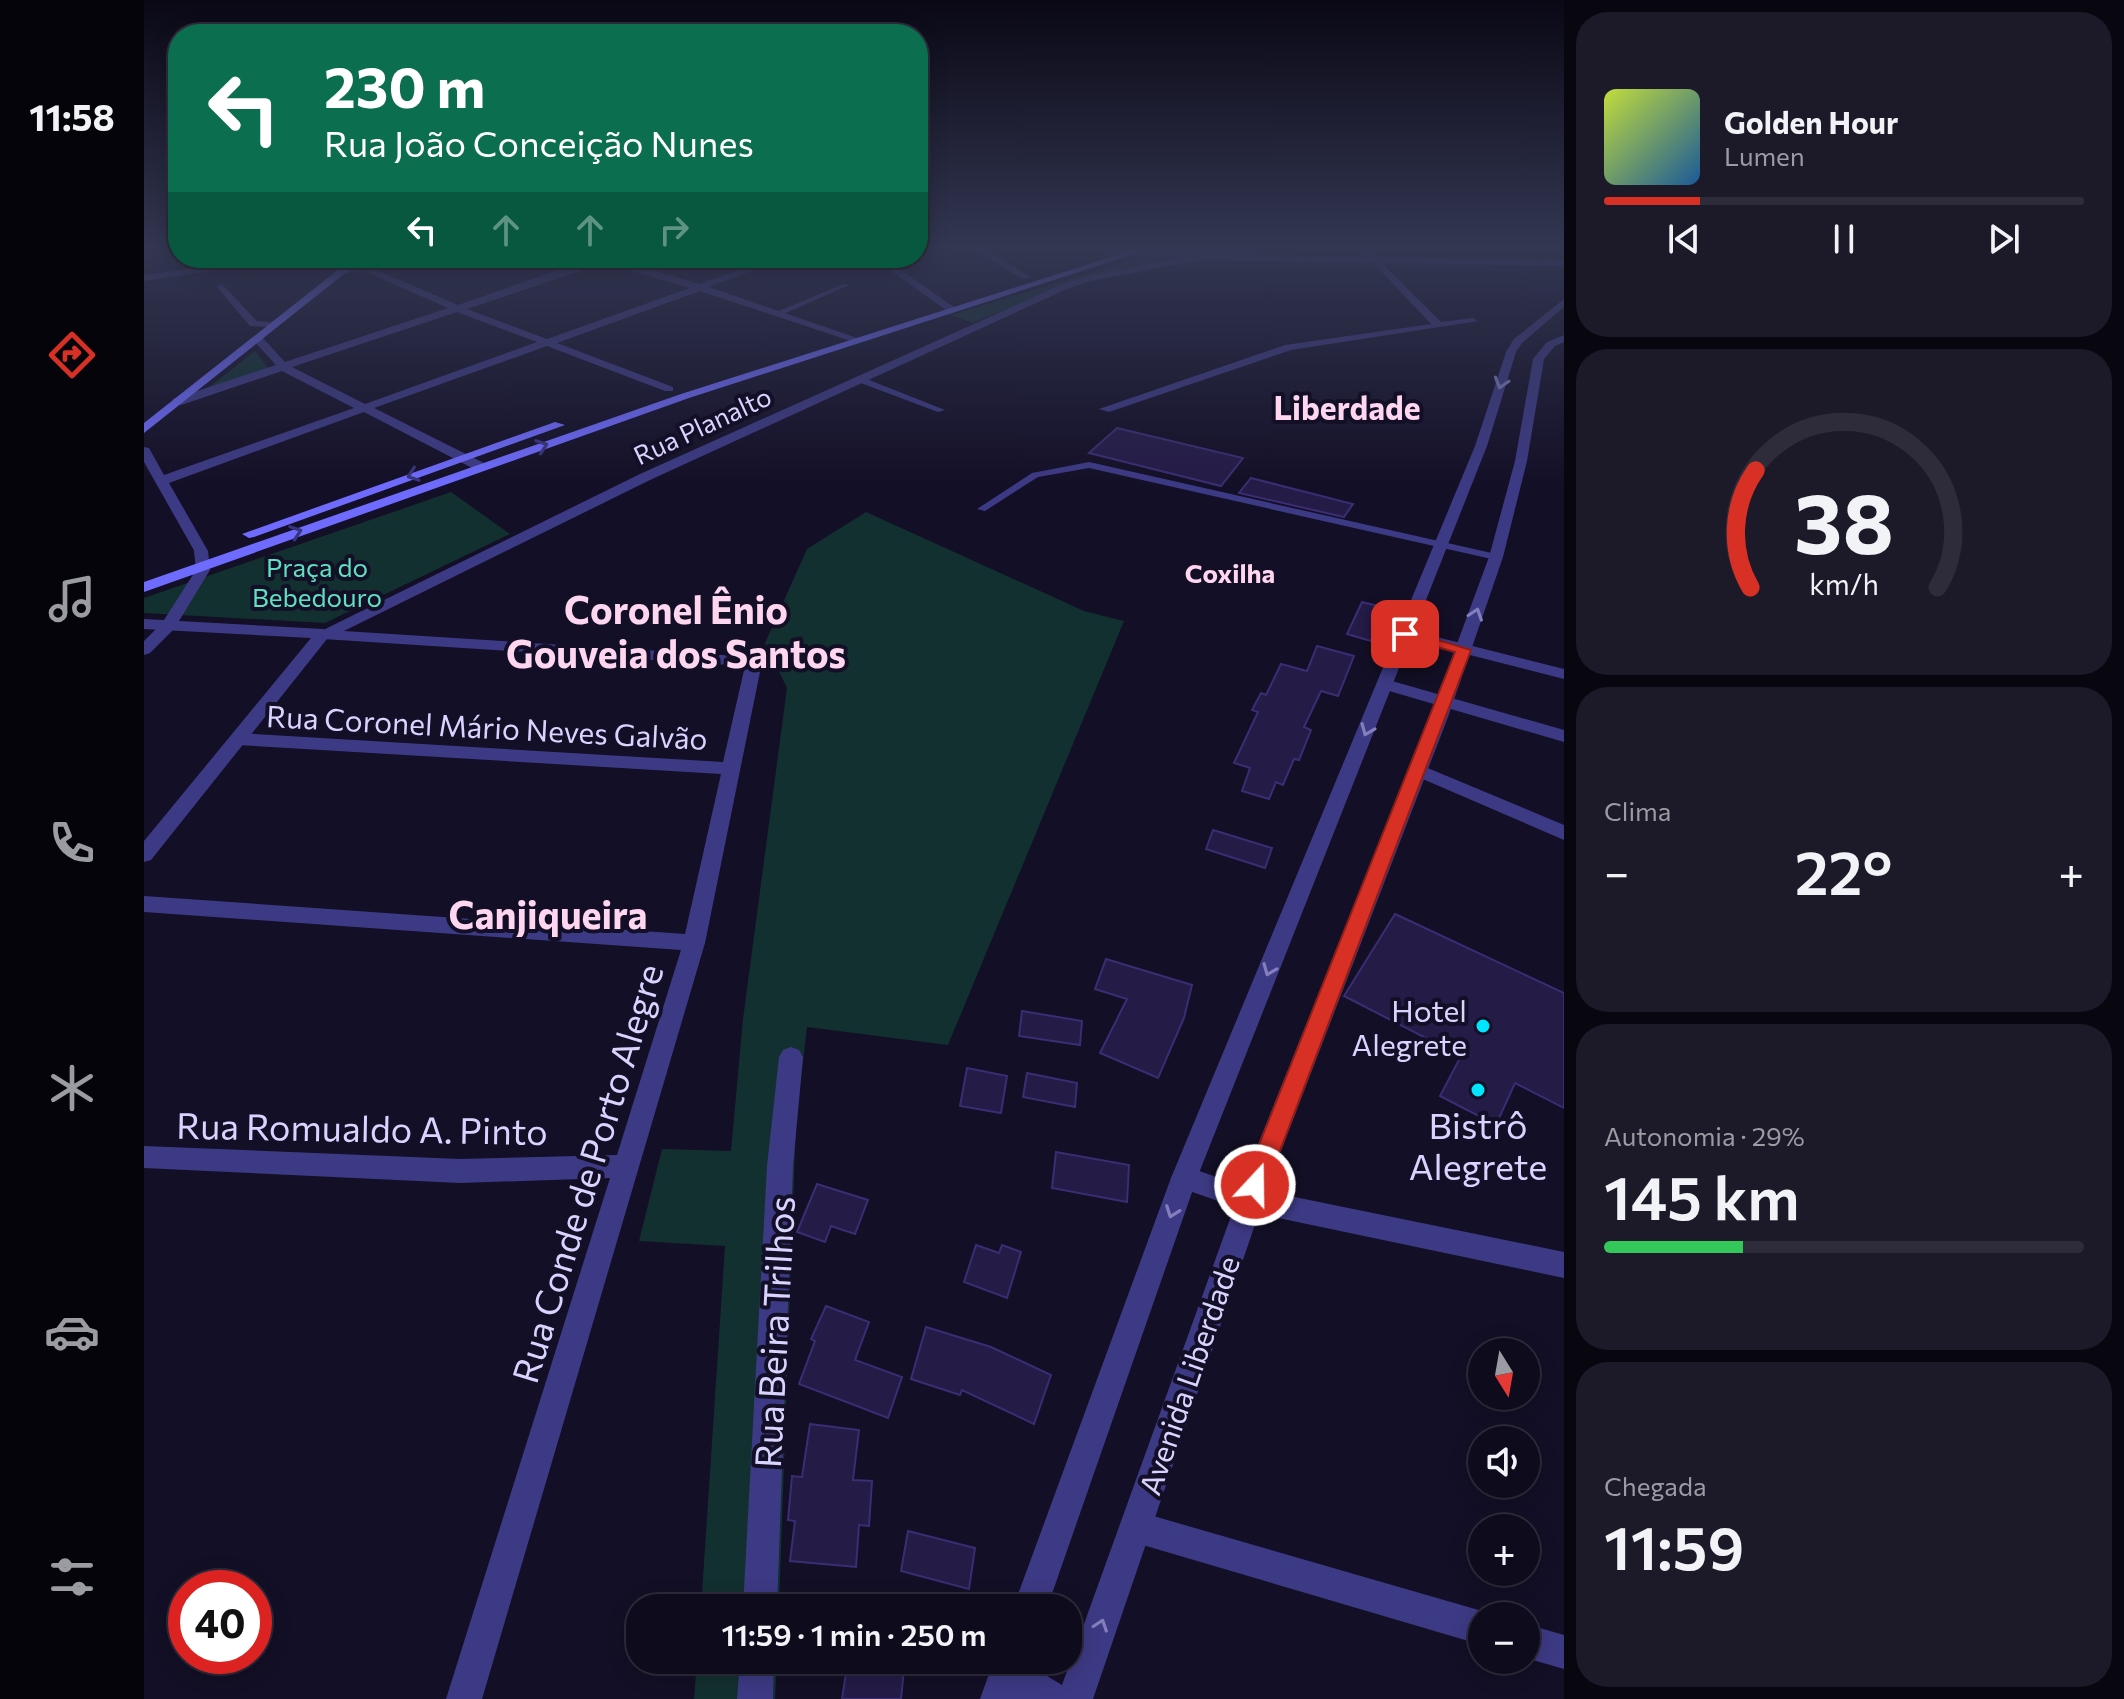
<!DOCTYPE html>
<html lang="pt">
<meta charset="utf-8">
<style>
:root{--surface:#0e0b1c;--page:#1c1929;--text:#f1f3f6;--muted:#9b9ba3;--line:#2e2b3b;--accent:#d93025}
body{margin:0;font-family:Commissioner,sans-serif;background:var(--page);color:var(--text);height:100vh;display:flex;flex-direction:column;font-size:30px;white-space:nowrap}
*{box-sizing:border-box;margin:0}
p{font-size:26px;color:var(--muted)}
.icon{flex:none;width:44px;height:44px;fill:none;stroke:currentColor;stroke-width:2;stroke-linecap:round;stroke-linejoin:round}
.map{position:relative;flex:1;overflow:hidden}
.sheet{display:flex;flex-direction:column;gap:12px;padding:12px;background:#08060f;width:560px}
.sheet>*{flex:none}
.hud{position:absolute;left:24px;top:24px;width:760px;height:244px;border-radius:32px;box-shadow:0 4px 20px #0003,0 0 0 2px var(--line);background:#0b6e4f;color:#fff;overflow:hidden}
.needle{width:52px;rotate:169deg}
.controls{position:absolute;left:1324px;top:1338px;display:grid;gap:16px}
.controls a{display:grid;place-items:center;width:72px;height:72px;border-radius:50%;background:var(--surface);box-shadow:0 4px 20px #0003,0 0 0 2px var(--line);font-size:40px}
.speed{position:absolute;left:24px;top:1570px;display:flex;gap:16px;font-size:40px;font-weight:700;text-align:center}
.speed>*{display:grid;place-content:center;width:104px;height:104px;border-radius:50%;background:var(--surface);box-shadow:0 4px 20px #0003,0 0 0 2px var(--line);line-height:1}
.speed .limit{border:12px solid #d22;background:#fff;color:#111}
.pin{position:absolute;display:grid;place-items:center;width:68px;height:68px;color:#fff;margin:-34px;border-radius:16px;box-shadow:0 4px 12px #0006}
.me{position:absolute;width:88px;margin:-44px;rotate:21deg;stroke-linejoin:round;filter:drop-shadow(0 0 6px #0008)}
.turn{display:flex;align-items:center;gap:28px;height:168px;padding:0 24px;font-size:36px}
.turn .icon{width:104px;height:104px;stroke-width:2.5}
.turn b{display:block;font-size:56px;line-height:68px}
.lanes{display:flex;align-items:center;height:76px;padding:0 24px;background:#0003;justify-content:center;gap:40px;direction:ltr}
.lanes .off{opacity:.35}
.big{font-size:60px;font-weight:600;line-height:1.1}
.sheet .card{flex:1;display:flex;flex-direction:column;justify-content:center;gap:12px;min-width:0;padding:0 28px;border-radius:32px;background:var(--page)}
.sheet .dial{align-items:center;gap:0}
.dial svg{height:208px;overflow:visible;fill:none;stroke:var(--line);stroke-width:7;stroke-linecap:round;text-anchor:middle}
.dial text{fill:var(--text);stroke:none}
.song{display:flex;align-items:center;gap:24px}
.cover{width:96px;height:96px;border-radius:12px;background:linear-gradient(135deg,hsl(70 70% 55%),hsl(210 70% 35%))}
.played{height:8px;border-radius:4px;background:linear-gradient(90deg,var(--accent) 20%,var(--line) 20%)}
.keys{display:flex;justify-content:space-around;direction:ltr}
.heat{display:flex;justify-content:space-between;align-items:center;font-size:44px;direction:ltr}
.charge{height:12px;border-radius:6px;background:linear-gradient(90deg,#34c759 29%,var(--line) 0)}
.trip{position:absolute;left:482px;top:1594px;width:456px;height:80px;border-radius:32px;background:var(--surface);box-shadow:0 4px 20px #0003,0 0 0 2px var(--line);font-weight:600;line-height:80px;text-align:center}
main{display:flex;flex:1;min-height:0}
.menu{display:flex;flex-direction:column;width:144px;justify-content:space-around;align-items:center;background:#06040b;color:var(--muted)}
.menu .icon{width:56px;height:56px}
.menu .current{color:var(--accent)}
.menu b{font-size:36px;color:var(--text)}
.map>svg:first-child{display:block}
</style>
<main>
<nav class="menu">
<b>11:58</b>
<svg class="icon current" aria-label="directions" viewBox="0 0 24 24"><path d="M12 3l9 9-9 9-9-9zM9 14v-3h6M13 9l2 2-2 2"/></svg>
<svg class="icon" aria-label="music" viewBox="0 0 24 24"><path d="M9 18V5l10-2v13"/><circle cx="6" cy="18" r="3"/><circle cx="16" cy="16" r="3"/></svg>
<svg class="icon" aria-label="phone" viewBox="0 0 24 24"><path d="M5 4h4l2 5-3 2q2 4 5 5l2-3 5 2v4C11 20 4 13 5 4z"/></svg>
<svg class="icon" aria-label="climate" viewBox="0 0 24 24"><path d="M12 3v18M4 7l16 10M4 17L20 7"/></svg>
<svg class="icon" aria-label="car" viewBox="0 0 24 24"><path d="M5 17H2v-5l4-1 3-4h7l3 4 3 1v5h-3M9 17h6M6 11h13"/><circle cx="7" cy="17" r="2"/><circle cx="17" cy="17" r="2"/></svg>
<svg class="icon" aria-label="filters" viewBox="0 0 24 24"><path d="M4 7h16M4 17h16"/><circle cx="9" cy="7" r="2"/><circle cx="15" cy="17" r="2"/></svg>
</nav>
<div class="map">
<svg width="1420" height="1699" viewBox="0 0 1420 1699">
<rect width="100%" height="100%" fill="#130f26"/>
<g fill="#12302f">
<polygon points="993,259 1039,259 938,279 828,323 807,315"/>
<polygon points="111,351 126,370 59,392"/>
<polygon points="307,492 366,534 181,623 0,613 0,598"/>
<polygon points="722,512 940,611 980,621 804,1045 663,1027 652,1122 635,1608 557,1608 581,1246 495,1241 518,1149 587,1151 599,1019 643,688 621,643 663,549"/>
<polygon points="553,1660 633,1660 631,1699 550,1699"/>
</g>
<g fill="#241b47" stroke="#3b2d73" stroke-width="2">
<polygon points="973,428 1099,458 1077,486 945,453"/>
<polygon points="1107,478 1209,504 1200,517 1095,493"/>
<polygon points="1218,602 1242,608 1227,641 1203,634"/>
<polygon points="1173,646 1210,656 1194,696 1177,691 1160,727 1167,730 1155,760 1150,759 1139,785 1132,782 1125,799 1098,791 1106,768 1090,763 1114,712 1108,710 1117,693 1122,695 1137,664 1163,671"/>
<polygon points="1069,830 1128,848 1121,868 1062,849"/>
<polygon points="1251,914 1420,993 1420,1108 1371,1083 1352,1125 1296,1096 1317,1056 1200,996"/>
<polygon points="962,959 1048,985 1040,1018 1014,1078 956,1053 983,999 951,989"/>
<polygon points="878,1011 938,1021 936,1045 875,1036"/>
<polygon points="823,1068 863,1076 857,1113 816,1106"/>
<polygon points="883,1073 933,1083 931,1107 879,1097"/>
<polygon points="912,1152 985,1165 983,1202 908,1188"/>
<polygon points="673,1184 724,1200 711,1234 687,1226 681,1242 653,1232"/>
<polygon points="832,1245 855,1253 858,1245 877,1252 863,1298 820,1282"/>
<polygon points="682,1306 725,1322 711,1360 758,1377 744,1418 655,1384 671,1341 667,1339"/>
<polygon points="782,1327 847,1347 907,1375 890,1424 818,1390 816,1395 767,1379"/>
<polygon points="666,1424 715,1430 709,1480 728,1481 725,1526 715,1525 712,1567 646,1561 651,1521 644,1520 648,1476 658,1477"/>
<polygon points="764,1531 831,1548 825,1589 757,1571"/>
<polygon points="704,1660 761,1660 757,1699 698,1699"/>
</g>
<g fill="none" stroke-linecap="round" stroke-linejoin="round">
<g fill="#3d3a85" fill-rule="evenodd">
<polygon points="700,284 705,285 637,315 630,313"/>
<polygon points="714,378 720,378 801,410 794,412 714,382"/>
<polygon points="945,462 1352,554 1357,557 1352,560 945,468 894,477 841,511 833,509 888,473"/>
</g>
<g fill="#3d3a85" fill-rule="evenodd">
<polygon points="829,248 840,248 886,277 878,279"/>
<polygon points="949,248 967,251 962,254"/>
<polygon points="1223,248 1297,322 1329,318 1334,321 1147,350 965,412 955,409 1141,345 1287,324 1220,253"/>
<polygon points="1058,254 1061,259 946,281 923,289 506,480 200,631 610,657 618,662 561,943 338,1699 302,1699 466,1178 316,1183 0,1168 0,1146 316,1159 473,1155 537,950 0,912 0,896 541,934 577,774 94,745 85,739 94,733 579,762 601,666 179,639 171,634 496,474 917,285 944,276"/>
<polygon points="105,258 115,258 117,263 0,281 0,275 107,261"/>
<path d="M281,258H309L232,270L314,305L449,258H470L555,284L629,258H643L565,287L719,340L710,342L556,291L413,343L529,387V391H521L403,346L230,408L342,464V470H332L220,412L25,483L64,551L62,554H52L0,462V447L5,448L20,475L210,408L138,371L37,405H29V399L132,365L110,341V337H118L141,362L304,308L220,271L199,274L194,271ZM460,263L546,288L403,339L323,309ZM313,312L393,342L221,404L148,367Z"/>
<polygon points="729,258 740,258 814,310 805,312"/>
<polygon points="78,284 113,321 134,323 134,327 106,326 73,287"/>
<polygon points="25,620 31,622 31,628 6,653 0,655 0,641 19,622"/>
<polygon points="1261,629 1420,669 1420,679 1255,637 1253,634"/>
<polygon points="1241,679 1420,730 1420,742 1235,688 1233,684 1235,680"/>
<polygon points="1274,764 1420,825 1420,840 1267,774 1265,770"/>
<polygon points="647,1047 655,1050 659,1057 649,1166 633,1608 599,1608 623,1166 635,1057 639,1050"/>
<polygon points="1040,1166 1106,1188 1420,1252 1420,1278 1106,1212 1031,1186 1027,1178 1031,1170"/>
<polygon points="992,1511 1338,1611 1350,1616 1338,1616 1338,1645 992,1543 981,1538 976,1527 981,1516"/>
<polygon points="1382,1624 1420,1635 1420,1669 1382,1658"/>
<polygon points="596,1660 630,1660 629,1699 593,1699"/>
</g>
<g fill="#3d3a85" fill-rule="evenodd">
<polygon points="962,248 1058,254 1420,260 1420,266 1058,260 959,253"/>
<polygon points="1420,299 1420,307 1378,343 1372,352 1343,446 1053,1178 903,1608 869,1608 1027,1178 1331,446 1362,352 1370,339"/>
<polygon points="1420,335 1420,342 1411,346 1400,359 1383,461 1359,557 1304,717 1130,1169 949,1699 836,1699 850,1660 884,1660 883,1664 918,1685 1104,1169 1286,717 1345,557 1371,461 1389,359 1403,342"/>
<polygon points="57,547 64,551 66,570 35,621 179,629 187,634 7,860 0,862 0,841 167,638 0,629 0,619 20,620 52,570 50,551"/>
</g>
<g fill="#6f6bff" fill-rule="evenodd">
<polygon points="995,248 1009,248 545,398 0,592 0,582 537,394"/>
<polygon points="209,258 220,258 0,433 0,423"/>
<polygon points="411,422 421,425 110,537 105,538 98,534"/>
</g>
</g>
<defs><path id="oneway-chevron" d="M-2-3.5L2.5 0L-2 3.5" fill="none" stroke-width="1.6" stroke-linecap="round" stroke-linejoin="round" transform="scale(2)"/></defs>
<g stroke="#837fbc">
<use href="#oneway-chevron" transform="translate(1357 383) rotate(107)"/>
<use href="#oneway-chevron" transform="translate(1332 614) rotate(-71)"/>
<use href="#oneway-chevron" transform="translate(1223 730) rotate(112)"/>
<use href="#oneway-chevron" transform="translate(1125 970) rotate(112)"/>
<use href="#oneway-chevron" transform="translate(1028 1212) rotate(110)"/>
<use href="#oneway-chevron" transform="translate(957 1625) rotate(-71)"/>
</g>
<g stroke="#38347d">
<use href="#oneway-chevron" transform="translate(398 446) rotate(-19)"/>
<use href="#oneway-chevron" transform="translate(269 475) rotate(160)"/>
<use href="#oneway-chevron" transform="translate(152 532) rotate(-19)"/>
</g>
<linearGradient id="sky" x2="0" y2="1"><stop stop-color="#0a0815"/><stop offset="0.51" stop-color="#333752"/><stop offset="1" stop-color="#333752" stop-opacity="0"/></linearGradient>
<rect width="1420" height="486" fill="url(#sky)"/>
<polygon fill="#d93025" stroke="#8d1f18" stroke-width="2" points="1261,630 1327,650 1123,1185 1120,1192 1111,1195 1103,1192 1099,1185 1311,652 1256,637 1256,631"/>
<g fill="#00e5ff" stroke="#130f26" stroke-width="3">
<circle cx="1339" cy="1026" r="8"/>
<circle cx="1334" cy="1090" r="8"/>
</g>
<g text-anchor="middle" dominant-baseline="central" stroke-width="8" stroke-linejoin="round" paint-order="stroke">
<g font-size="26" fill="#d9d4ff" stroke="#130f26">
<text transform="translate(558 425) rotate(-25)">Rua Planalto</text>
</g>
<g font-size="26" fill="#5fe0c0" stroke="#130f26">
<text x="173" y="566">Praça do<tspan x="173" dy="30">Bebedouro</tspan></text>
</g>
<g font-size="26" font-weight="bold" fill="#ffd6f0" stroke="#130f26">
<text x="1086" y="572">Coxilha</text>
</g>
<g font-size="30" fill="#d9d4ff" stroke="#130f26">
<text transform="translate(343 726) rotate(3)">Rua Coronel Mário Neves Galvão</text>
<text transform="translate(1044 1375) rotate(-71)">Avenida Liberdade</text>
</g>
<g font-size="30" fill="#d9d4ff" stroke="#130f26" text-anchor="end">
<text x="1323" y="1009">Hotel<tspan x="1323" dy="34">Alegrete</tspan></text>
</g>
<g font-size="32" font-weight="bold" fill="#ffd6f0" stroke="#130f26">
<text x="1203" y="407">Liberdade</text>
</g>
<g font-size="36" fill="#d9d4ff" stroke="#130f26">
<text x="1334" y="1124">Bistrô<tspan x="1334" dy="41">Alegrete</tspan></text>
</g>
<g font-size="36" fill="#d9d4ff" stroke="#130f26">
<text transform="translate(218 1127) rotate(1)">Rua Romualdo A. Pinto</text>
<text transform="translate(442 1173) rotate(-73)">Rua Conde de Porto Alegre</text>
<text transform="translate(629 1332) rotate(-87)">Rua Beira Trilhos</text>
</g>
<g font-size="38" font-weight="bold" fill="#ffd6f0" stroke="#130f26">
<text x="532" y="608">Coronel Ênio<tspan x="532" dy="44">Gouveia dos Santos</tspan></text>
<text x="404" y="913">Canjiqueira</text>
</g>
</g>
</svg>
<div class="controls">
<a><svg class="needle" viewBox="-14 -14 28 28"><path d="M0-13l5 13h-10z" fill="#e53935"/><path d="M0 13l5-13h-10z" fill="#9b9ba3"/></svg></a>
<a><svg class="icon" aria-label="sound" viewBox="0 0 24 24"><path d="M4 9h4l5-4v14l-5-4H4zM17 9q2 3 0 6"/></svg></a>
<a>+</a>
<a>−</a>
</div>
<div class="speed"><div class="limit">40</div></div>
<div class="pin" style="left:1261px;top:634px;background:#d93025"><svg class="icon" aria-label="arrive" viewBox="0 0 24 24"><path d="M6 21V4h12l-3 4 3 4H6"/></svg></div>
<svg class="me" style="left:1111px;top:1185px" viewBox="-20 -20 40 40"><circle r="17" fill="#d93025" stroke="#fff" stroke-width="3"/><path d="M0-11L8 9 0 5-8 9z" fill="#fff"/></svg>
<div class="trip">11:59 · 1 min · 250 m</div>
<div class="hud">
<div class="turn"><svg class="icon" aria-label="left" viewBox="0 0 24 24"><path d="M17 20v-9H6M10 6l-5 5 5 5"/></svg><div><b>230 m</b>Rua João Conceição Nunes</div></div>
<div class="lanes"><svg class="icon" aria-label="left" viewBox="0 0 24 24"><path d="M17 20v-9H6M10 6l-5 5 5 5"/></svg><svg class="icon off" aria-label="ahead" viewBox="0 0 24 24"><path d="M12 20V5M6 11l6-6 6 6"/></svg><svg class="icon off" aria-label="ahead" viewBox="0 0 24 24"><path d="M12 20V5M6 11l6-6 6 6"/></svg><svg class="icon off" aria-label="right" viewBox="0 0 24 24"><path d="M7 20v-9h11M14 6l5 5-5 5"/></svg></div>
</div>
</div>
<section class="sheet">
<div class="card">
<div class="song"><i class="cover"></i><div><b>Golden Hour</b><p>Lumen</p></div></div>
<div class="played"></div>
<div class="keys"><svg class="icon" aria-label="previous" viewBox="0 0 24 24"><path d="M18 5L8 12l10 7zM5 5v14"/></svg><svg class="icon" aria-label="pause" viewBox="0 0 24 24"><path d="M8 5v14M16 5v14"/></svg><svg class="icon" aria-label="next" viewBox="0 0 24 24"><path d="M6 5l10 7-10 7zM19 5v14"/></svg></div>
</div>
<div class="card dial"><svg viewBox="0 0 100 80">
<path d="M14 69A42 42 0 1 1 86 69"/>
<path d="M14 69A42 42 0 0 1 16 24" stroke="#d93025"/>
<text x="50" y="56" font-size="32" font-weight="700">38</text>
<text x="50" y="72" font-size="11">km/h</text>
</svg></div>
<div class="card"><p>Clima</p>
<div class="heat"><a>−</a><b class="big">22°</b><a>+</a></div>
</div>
<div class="card"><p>Autonomia · 29%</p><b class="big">145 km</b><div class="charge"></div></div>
<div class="card"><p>Chegada</p><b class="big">11:59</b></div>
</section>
</main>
